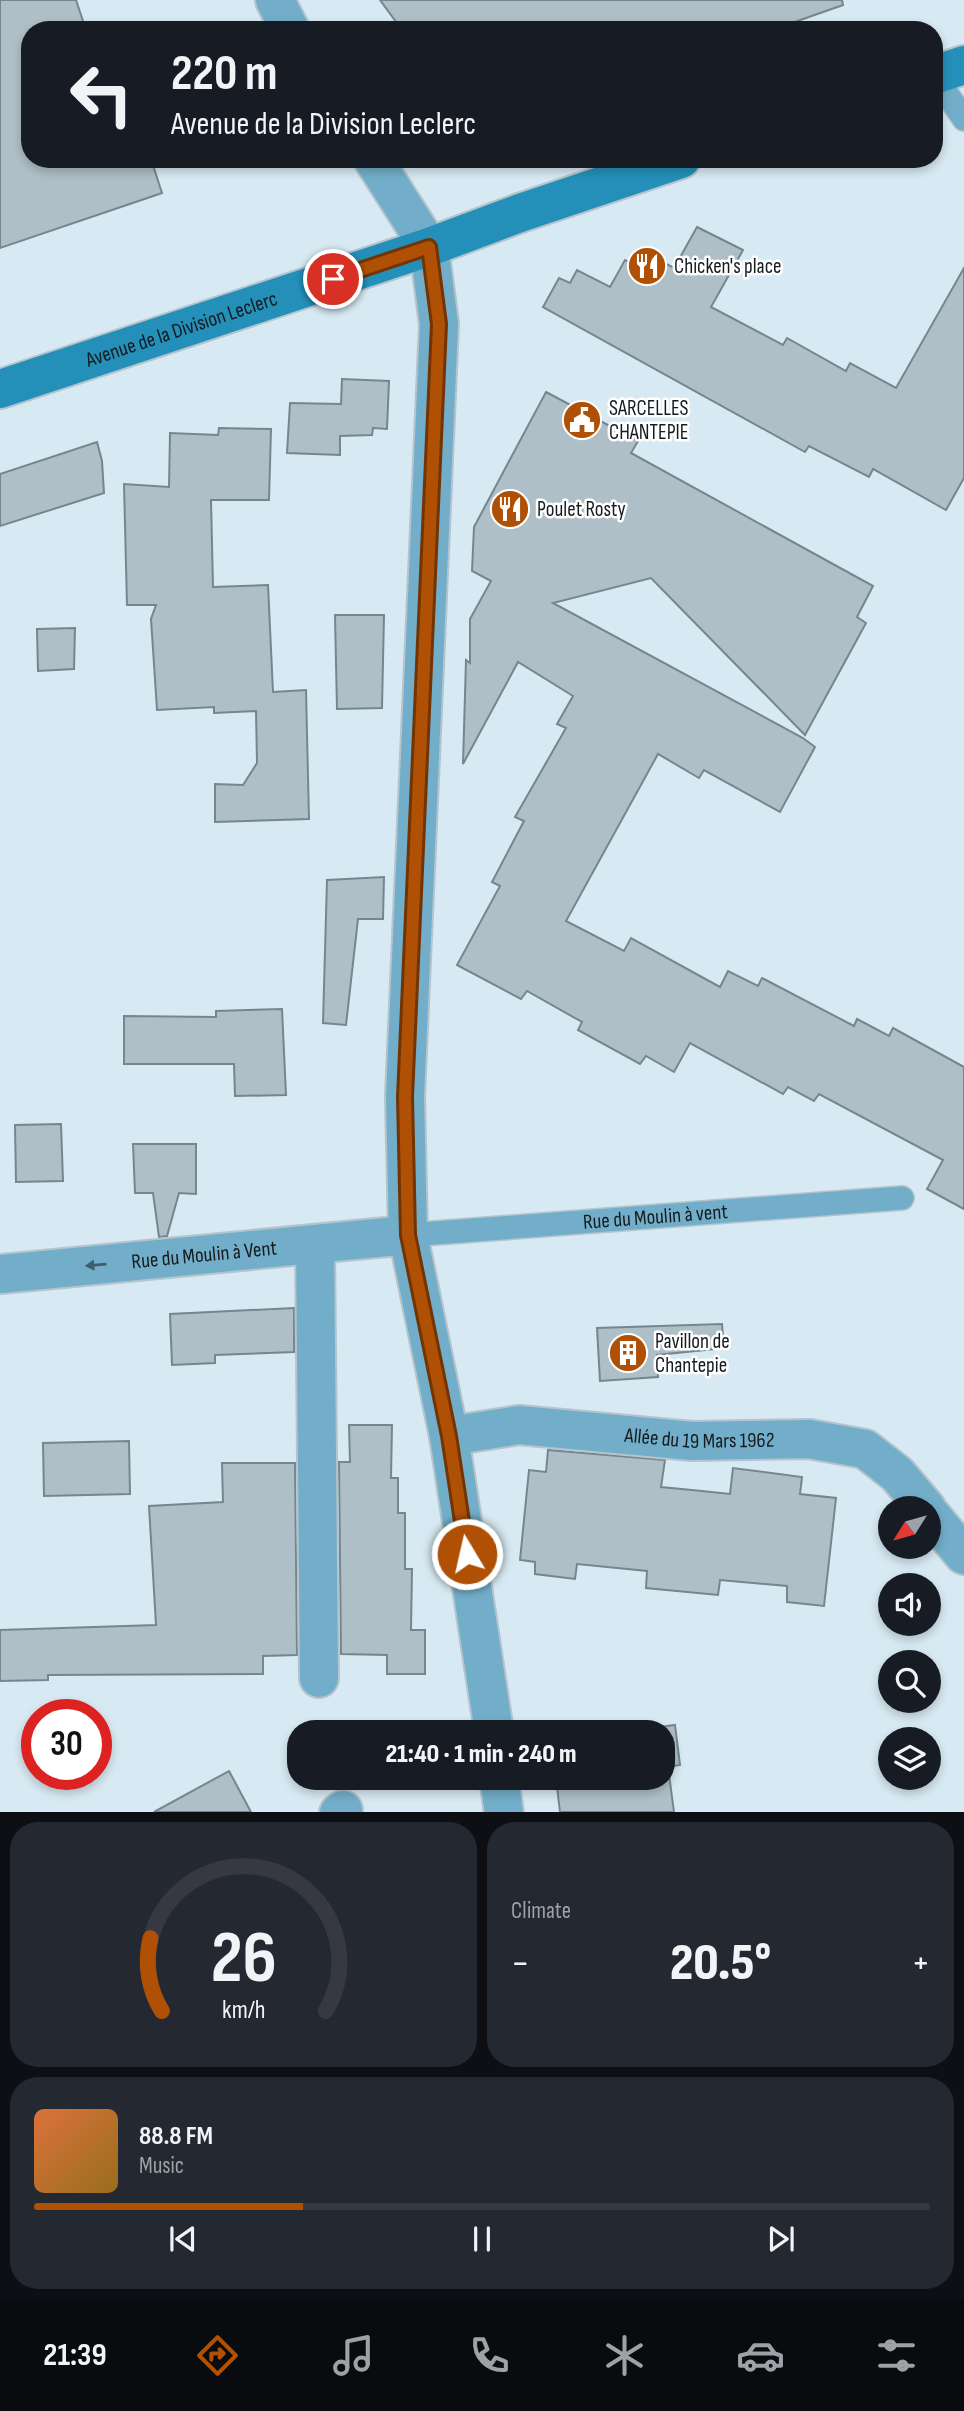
<!DOCTYPE html>
<meta charset="utf-8">
<style>
:root{--surface:#171b24;--page:#242831;--text:#f1f3f6;--muted:#9ea1a6;--line:#363941;--accent:#af5005}
body{margin:0;font-family:"Sofia Sans Condensed",sans-serif;background:var(--page);color:var(--text);height:100vh;display:flex;flex-direction:column;font-size:26px;white-space:nowrap}
*{box-sizing:border-box;margin:0}
p{font-size:23px;color:var(--muted)}
.icon{flex:none;width:38px;height:38px;fill:none;stroke:currentColor;stroke-width:2;stroke-linecap:round;stroke-linejoin:round}
.map{position:relative;height:1812px;overflow:hidden}
.side{display:flex;flex-direction:column;gap:10px;padding:10px;background:#0d0f14;flex:1}
.side>*{flex:none}
.hud{position:absolute;left:21px;top:21px;width:922px;height:147px;border-radius:28px;box-shadow:0 4px 10px #0003;background:#171b24;color:var(--text);overflow:hidden}
.needle{width:46px;rotate:233deg}
.buttons{position:absolute;left:878px;top:1496px;display:grid;gap:14px}
.buttons a{display:grid;place-items:center;width:63px;height:63px;border-radius:50%;background:var(--surface);box-shadow:0 4px 10px #0003;font-size:35px}
.speed{position:absolute;left:21px;top:1699px;display:flex;gap:14px;font-size:35px;font-weight:700;text-align:center}
.speed>*{display:grid;place-content:center;width:91px;height:91px;border-radius:50%;background:var(--surface);box-shadow:0 4px 10px #0003;line-height:1}
.speed .limit{border:10px solid #d22;background:#fff;color:#111}
.pin{position:absolute;display:grid;place-items:center;width:60px;height:60px;color:#fff;margin:-30px;border:4px solid #fff;border-radius:50%;box-shadow:0 2px 7px #0007}
.me{position:absolute;width:77px;margin:-38px;rotate:351deg;stroke-linejoin:round;filter:drop-shadow(0 0 5px #0008)}
.turn{display:flex;align-items:center;gap:24px;height:147px;padding:0 35px;font-size:32px}
.turn .icon{width:91px;height:91px;stroke-width:2.5}
.turn b{display:block;font-size:49px;line-height:60px}
.big{font-size:52px;font-weight:800;line-height:1.1}
.side .widget{flex:1;display:flex;flex-direction:column;justify-content:center;gap:10px;min-width:0;padding:0 24px;border-radius:28px;background:var(--page)}
.side .dial{align-items:center;gap:0}
.dial svg{height:182px;overflow:visible;fill:none;stroke:var(--line);stroke-width:7;stroke-linecap:round;text-anchor:middle}
.dial text{fill:var(--text);stroke:none}
.song{display:flex;align-items:center;gap:21px}
.cover{width:84px;height:84px;border-radius:10px;background:linear-gradient(135deg,hsl(20 70% 55%),hsl(40 70% 35%))}
.played{height:7px;border-radius:4px;background:linear-gradient(90deg,var(--accent) 30%,var(--line) 30%)}
.keys{display:flex;justify-content:space-around;direction:ltr}
.heat{display:flex;justify-content:space-between;align-items:center;font-size:38px;direction:ltr}
.side .tiles{flex:1;display:grid;gap:10px;grid-template-columns:1fr 1fr}
.widget:last-child{grid-column:span 2}
.trip{position:absolute;left:287px;top:1720px;width:388px;height:70px;border-radius:28px;background:var(--surface);box-shadow:0 4px 10px #0003;font-weight:800;line-height:70px;text-align:center}
.dock{display:flex;height:112px;justify-content:space-around;align-items:center;background:#090b0e;color:var(--muted)}
.dock .icon{width:49px;height:49px}
.dock .selected{color:var(--accent)}
.dock b{font-size:32px;color:var(--text)}
.map>svg:first-child{display:block}
</style>
<div class="map">
<svg width="964" height="1813" viewBox="0 0 964 1813">
<rect width="100%" height="100%" fill="#d7e9f2"/>
<g fill="#aebfc7" stroke="#76868e" stroke-width="2">
<polygon points="0,0 76,0 86,30 30,30 30,159 151,159 162,193 0,248"/>
<polygon points="380,0 842,0 843,5 772,30 402,30"/>
<polygon points="697,227 743,250 711,307 783,345 787,338 846,371 850,363 896,388 964,268 964,478 946,510 873,469 869,477 809,446 805,452 543,307 559,278 570,283 577,270 610,287 625,260 635,265 642,251 674,268"/>
<polygon points="342,379 389,381 387,429 373,428 372,435 340,436 340,455 287,453 290,403 341,404"/>
<polygon points="546,392 638,441 631,453 873,586 857,617 866,623 805,735 651,578 553,603 803,738 815,747 780,812 704,770 699,778 658,754 566,921 624,951 631,938 720,987 728,971 758,986 762,978 854,1026 857,1019 889,1036 893,1028 964,1067 964,1209 927,1189 943,1160 819,1094 814,1101 788,1087 783,1094 690,1043 674,1072 646,1056 640,1064 578,1030 582,1022 527,991 521,999 457,965 500,886 492,882 524,821 515,817 566,728 557,724 573,696 518,662 463,764 466,660 470,663 470,619 491,581 472,571 474,527"/>
<polygon points="219,428 271,429 269,500 211,500 213,587 268,585 273,692 306,690 309,819 215,822 215,784 243,785 257,763 256,711 214,713 214,707 157,710 151,619 156,605 127,605 124,484 169,487 170,433 218,435"/>
<polygon points="97,442 102,461 104,493 0,526 0,474"/>
<polygon points="335,615 384,615 382,708 337,709"/>
<polygon points="75,628 74,669 38,671 37,629"/>
<polygon points="384,877 383,919 358,919 346,1025 323,1023 327,880"/>
<polygon points="282,1009 286,1095 235,1096 234,1064 124,1064 124,1016 216,1017 216,1011"/>
<polygon points="61,1124 63,1181 16,1182 15,1125"/>
<polygon points="133,1144 196,1144 196,1194 179,1193 167,1236 159,1237 153,1193 135,1193"/>
<polygon points="294,1308 294,1352 215,1355 215,1363 172,1365 170,1314"/>
<polygon points="722,1324 724,1348 657,1355 658,1377 600,1381 597,1328"/>
<polygon points="349,1425 392,1425 391,1478 398,1478 398,1513 405,1513 405,1569 412,1569 411,1630 425,1630 425,1674 387,1674 387,1655 341,1654 339,1462 350,1462"/>
<polygon points="129,1441 130,1494 44,1496 43,1443"/>
<polygon points="548,1450 665,1460 661,1487 692,1490 730,1494 733,1468 802,1477 800,1494 836,1498 824,1606 787,1602 787,1586 720,1580 718,1595 646,1588 647,1571 577,1564 575,1579 535,1574 535,1562 520,1560 529,1470 546,1472"/>
<polygon points="222,1463 295,1463 297,1655 263,1656 263,1674 48,1675 48,1680 0,1681 0,1630 156,1625 149,1506 223,1502"/>
<polygon points="675,1725 680,1765 668,1767 674,1812 560,1812 556,1778 663,1778 663,1732 623,1732"/>
<polygon points="229,1771 251,1812 154,1812"/>
</g>
<g fill="none" stroke-linecap="round" stroke-linejoin="round">
<g stroke="#b4c4cc" stroke-width="26">
<g id="lane">
<polyline points="934,75 964,119"/>
<path id="s1" d="M408,1235L902,1198"/>
</g>
</g>
<g stroke="#b4c4cc" stroke-width="42">
<g id="street">
<polyline points="275,0 290,30"/>
<polyline points="373,159 429,247 439,324 405,1096 408,1235 449,1436 494,1732"/>
<polyline points="315,1244 319,1678"/>
<path id="s2" d="M0,1274L408,1235"/>
<path id="s3" d="M449,1436L519,1425L692,1441L809,1439L865,1449L897,1474L926,1508"/>
<polyline points="929,1513 964,1555"/>
<polyline points="499,1778 504,1813"/>
<polyline points="339,1813 343,1810"/>
</g>
</g>
<g stroke="#b4c4cc" stroke-width="42">
<g id="secondary">
<polyline points="934,75 964,65"/>
<path id="s4" d="M0,389L429,247L520,213L681,159"/>
</g>
</g>
<use href="#lane" stroke="#72aec9" stroke-width="23"/>
<use href="#street" stroke="#72aec9" stroke-width="38"/>
<use href="#secondary" stroke="#2490b9" stroke-width="38"/>
</g>
<defs><path id="oneway-solid" d="M-6-.8H1V-3.2L6.5 0L1 3.2V.8H-6Z" transform="scale(1.75)"/></defs>
<use fill="#3f5d6b" href="#oneway-solid" transform="translate(96 1265) rotate(175)"/>
<g fill="none" stroke-linecap="round" stroke-linejoin="round">
<g stroke="#723403" stroke-width="18">
<polyline id="route" points="333,279 429,247 439,324 405,1097 408,1235 449,1436 467,1554"/>
</g>
<use href="#route" stroke="#af5005" stroke-width="12"/>
</g>
<defs>
<g id="restaurant-disc" transform="scale(2.0125)"><circle r="9.5" fill="#af5005" stroke="#fff"/><path d="M-5-6h1v4h1v-4h1v4h1v-4h1v5L-1.5 .5V6h-2V.5L-5-1ZM5-6V6H3V1.5H1.5Q1.5-4 5-6Z" fill="#fff"/></g>
<g id="civic-disc" transform="scale(2.0125)"><circle r="9.5" fill="#af5005" stroke="#fff"/><path d="M-.6-6.5H3V-4.5H.6V-3L4-1V1h2V6H-6V1h2V-1L-.6-3ZM-1.2 2.5V6h2.4V2.5Z" fill="#fff"/></g>
<g id="building-disc" transform="scale(2.0125)"><circle r="9.5" fill="#af5005" stroke="#fff"/><path d="M-4-6H4V6H1V3H-1V6H-4ZM-2.5-4.3h1.7v1.8h-1.7ZM.8-4.3h1.7v1.8H.8ZM-2.5-1h1.7V.8h-1.7ZM.8-1h1.7V.8H.8Z" fill="#fff"/></g>
</defs>
<g fill-rule="evenodd">
<use href="#restaurant-disc" x="647" y="266"/>
<use href="#civic-disc" x="582" y="420"/>
<use href="#restaurant-disc" x="510" y="509"/>
<use href="#building-disc" x="628" y="1353"/>
</g>
<g text-anchor="middle" dominant-baseline="central" stroke-width="5" stroke-linejoin="round" paint-order="stroke">
<g font-size="21" fill="#151b1e" stroke="#fff" text-anchor="start">
<text x="674" y="266">Chicken's place</text>
<text x="609" y="408">SARCELLES<tspan x="609" dy="24">CHANTEPIE</tspan></text>
<text x="537" y="509">Poulet Rosty</text>
<text x="655" y="1341">Pavillon de<tspan x="655" dy="24">Chantepie</tspan></text>
</g>
<g font-size="21" fill="#151b1e" stroke="#fff">
<text stroke="none"><textPath href="#s4" startOffset="191">Avenue de la Division Leclerc</textPath></text>
<text stroke="none"><textPath href="#s1" startOffset="248">Rue du Moulin à vent</textPath></text>
<text stroke="none"><textPath href="#s2" startOffset="205">Rue du Moulin à Vent</textPath></text>
<text stroke="none"><textPath href="#s3" startOffset="252">Allée du 19 Mars 1962</textPath></text>
</g>
</g>
</svg>
<div class="buttons">
<a><svg class="needle" viewBox="-14 -14 28 28"><path d="M0-13l5 13h-10z" fill="#e53935"/><path d="M0 13l5-13h-10z" fill="#9ea1a6"/></svg></a>
<a><svg class="icon" aria-label="sound" viewBox="0 0 24 24"><path d="M4 9h4l5-4v14l-5-4H4zM17 9q2 3 0 6"/></svg></a>
<a><svg class="icon" aria-label="search" viewBox="0 0 24 24"><circle cx="10" cy="10" r="6"/><path d="M15 15l6 6"/></svg></a>
<a><svg class="icon" aria-label="layers" viewBox="0 0 24 24"><path d="M12 4l9 5-9 5-9-5zM3 14l9 5 9-5"/></svg></a>
</div>
<div class="speed"><div class="limit">30</div></div>
<div class="pin" style="left:333px;top:279px;background:#d93025"><svg class="icon" aria-label="arrive" viewBox="0 0 24 24"><path d="M6 21V4h12l-3 4 3 4H6"/></svg></div>
<svg class="me" style="left:467px;top:1554px" viewBox="-20 -20 40 40"><circle r="17" fill="#af5005" stroke="#fff" stroke-width="3"/><path d="M0-11L8 9 0 5-8 9z" fill="#fff"/></svg>
<div class="trip">21:40 · 1 min · 240 m</div>
<div class="hud">
<div class="turn"><svg class="icon" aria-label="left" viewBox="0 0 24 24"><path d="M17 20v-9H6M10 6l-5 5 5 5"/></svg><div><b>220 m</b>Avenue de la Division Leclerc</div></div>
</div>
</div>
<section class="side">
<div class="tiles">
<div class="widget dial"><svg viewBox="0 0 100 80">
<path d="M14 69A42 42 0 1 1 86 69"/>
<path d="M14 69A42 42 0 0 1 9 37" stroke="#af5005"/>
<text x="50" y="56" font-size="32" font-weight="700">26</text>
<text x="50" y="72" font-size="11">km/h</text>
</svg></div>
<div class="widget"><p>Climate</p>
<div class="heat"><a>−</a><b class="big">20.5°</b><a>+</a></div>
</div>
<div class="widget">
<div class="song"><i class="cover"></i><div><b>88.8 FM</b><p>Music</p></div></div>
<div class="played"></div>
<div class="keys"><svg class="icon" aria-label="previous" viewBox="0 0 24 24"><path d="M18 5L8 12l10 7zM5 5v14"/></svg><svg class="icon" aria-label="pause" viewBox="0 0 24 24"><path d="M8 5v14M16 5v14"/></svg><svg class="icon" aria-label="next" viewBox="0 0 24 24"><path d="M6 5l10 7-10 7zM19 5v14"/></svg></div>
</div>
</div>
</section>
<nav class="dock">
<b>21:39</b>
<svg class="icon selected" aria-label="directions" viewBox="0 0 24 24"><path d="M12 3l9 9-9 9-9-9zM9 14v-3h6M13 9l2 2-2 2"/></svg>
<svg class="icon" aria-label="music" viewBox="0 0 24 24"><path d="M9 18V5l10-2v13"/><circle cx="6" cy="18" r="3"/><circle cx="16" cy="16" r="3"/></svg>
<svg class="icon" aria-label="phone" viewBox="0 0 24 24"><path d="M5 4h4l2 5-3 2q2 4 5 5l2-3 5 2v4C11 20 4 13 5 4z"/></svg>
<svg class="icon" aria-label="climate" viewBox="0 0 24 24"><path d="M12 3v18M4 7l16 10M4 17L20 7"/></svg>
<svg class="icon" aria-label="car" viewBox="0 0 24 24"><path d="M5 17H2v-5l4-1 3-4h7l3 4 3 1v5h-3M9 17h6M6 11h13"/><circle cx="7" cy="17" r="2"/><circle cx="17" cy="17" r="2"/></svg>
<svg class="icon" aria-label="filters" viewBox="0 0 24 24"><path d="M4 7h16M4 17h16"/><circle cx="9" cy="7" r="2"/><circle cx="15" cy="17" r="2"/></svg>
</nav>
